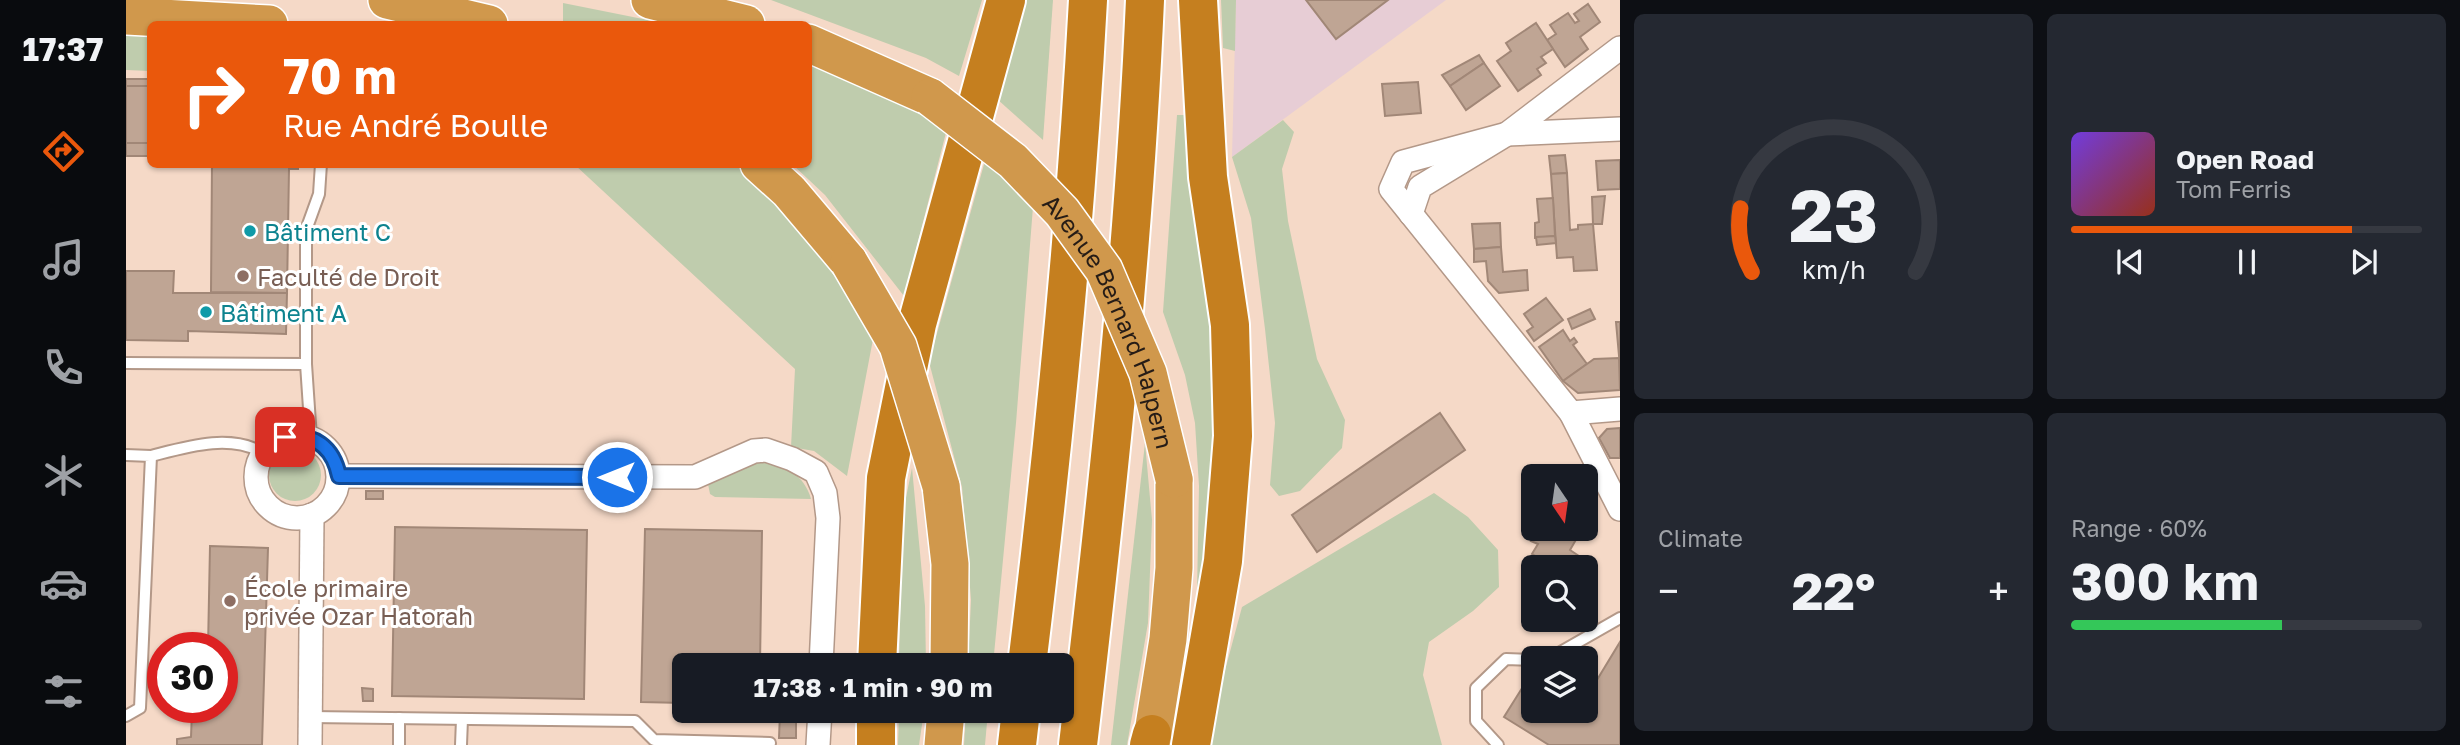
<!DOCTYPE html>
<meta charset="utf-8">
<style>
:root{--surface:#171b24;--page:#242831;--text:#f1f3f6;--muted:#9ea1a6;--line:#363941;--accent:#ea580c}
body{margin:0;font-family:"Golos Text",sans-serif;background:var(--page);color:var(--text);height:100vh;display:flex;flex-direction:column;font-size:26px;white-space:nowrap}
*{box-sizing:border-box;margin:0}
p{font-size:23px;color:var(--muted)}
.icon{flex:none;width:38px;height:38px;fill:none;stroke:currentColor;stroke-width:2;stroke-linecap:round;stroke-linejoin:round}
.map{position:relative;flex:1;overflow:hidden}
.panel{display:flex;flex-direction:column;gap:14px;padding:14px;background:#0d0f14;width:840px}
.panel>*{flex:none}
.banner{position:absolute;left:21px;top:21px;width:665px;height:147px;border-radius:10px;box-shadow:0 2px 5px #0004;background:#ea580c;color:#fff;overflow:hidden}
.needle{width:46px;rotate:167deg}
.controls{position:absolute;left:1395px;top:464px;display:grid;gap:14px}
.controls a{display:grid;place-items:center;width:77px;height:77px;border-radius:10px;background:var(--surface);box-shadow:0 2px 5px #0004;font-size:35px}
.speed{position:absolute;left:21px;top:632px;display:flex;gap:14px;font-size:35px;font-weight:700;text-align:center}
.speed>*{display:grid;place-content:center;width:91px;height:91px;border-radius:50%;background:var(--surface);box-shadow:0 2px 5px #0004;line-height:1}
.speed .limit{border:10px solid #d22;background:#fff;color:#111}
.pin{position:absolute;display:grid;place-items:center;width:60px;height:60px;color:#fff;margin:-30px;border-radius:14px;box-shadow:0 4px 10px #0006}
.me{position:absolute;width:77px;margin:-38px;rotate:270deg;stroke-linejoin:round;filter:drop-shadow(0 0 5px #0008)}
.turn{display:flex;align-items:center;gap:24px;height:147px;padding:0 21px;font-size:32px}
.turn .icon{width:91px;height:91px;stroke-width:2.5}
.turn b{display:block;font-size:49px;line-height:60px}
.big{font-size:52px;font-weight:700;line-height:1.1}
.panel .widget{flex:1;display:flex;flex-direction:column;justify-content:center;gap:10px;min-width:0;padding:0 24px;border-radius:10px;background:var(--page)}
.panel .dial{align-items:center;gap:0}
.dial svg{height:182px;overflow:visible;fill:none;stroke:var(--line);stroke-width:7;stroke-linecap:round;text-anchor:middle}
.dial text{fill:var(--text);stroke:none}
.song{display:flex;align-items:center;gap:21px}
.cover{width:84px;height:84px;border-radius:10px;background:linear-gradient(135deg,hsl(260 70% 55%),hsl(10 70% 35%))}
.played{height:7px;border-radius:4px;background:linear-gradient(90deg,var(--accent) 80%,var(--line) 80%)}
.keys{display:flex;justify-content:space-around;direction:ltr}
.heat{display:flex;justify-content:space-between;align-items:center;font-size:38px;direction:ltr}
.charge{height:10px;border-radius:5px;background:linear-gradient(90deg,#34c759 60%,var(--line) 0)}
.panel .tiles{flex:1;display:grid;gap:14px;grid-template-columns:repeat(2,1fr)}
.trip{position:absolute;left:546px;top:653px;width:402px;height:70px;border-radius:10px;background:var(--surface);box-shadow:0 2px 5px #0004;font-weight:700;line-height:70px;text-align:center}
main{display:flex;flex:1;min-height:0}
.menu{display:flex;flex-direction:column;width:126px;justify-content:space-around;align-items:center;background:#090b0e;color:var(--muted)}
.menu .icon{width:49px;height:49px}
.menu .current{color:var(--accent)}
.menu b{font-size:32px;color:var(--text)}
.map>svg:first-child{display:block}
</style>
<main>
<nav class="menu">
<b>17:37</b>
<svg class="icon current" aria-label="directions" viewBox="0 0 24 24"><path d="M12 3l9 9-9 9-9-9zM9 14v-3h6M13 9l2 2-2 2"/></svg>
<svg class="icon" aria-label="music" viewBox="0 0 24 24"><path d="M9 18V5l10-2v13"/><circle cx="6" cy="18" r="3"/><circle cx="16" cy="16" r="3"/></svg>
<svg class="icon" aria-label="phone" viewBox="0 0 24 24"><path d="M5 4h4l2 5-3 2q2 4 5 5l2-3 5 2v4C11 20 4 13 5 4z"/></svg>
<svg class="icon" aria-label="climate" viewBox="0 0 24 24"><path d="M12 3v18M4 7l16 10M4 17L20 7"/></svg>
<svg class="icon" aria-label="car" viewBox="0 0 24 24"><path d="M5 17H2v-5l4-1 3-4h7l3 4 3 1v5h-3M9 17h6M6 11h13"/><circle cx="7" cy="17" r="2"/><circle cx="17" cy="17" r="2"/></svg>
<svg class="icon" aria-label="filters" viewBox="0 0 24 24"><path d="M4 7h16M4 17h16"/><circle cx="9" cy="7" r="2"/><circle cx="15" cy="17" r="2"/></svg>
</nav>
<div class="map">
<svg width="1494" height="745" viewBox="0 0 1494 745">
<rect width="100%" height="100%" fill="#f5d9c7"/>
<polygon fill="#e7cdd5" points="1110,0 1320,0 1106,157"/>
<g fill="#bfccad">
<polygon points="645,0 856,0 833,76 800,58"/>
<polygon points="896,0 927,0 917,140 871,99"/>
<polygon points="1095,0 1110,0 1109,51 1097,48"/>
<polygon points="437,3 542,24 437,24"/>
<polygon points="0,29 24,30 24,71 0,70"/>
<polygon points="683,63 823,121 778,296 699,195 667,165 682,164"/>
<polygon points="1051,115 1064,115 1086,326 1088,486 1078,595 1071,594 1073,486 1069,423 1059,375 1037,312"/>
<polygon points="1157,120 1168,132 1156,169 1162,221 1191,359 1219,420 1216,448 1174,491 1153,496 1144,485 1149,423 1139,329 1125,218 1106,157"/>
<polygon points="860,157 908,194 890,423 867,665 842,665 845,600 836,487 803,362"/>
<polygon points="449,165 611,165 637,184 699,253 748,334 721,476 688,451 665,447 669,369"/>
<polygon points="1019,443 1026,520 1022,623 1001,745 985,745"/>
<circle cx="169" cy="475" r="26"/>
<path d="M635,462C659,464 678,475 685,499L589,497L584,494L582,484L620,465Z"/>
<polygon points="786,468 799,606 800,665 773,665 776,517"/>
<polygon points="1308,493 1342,517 1372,550 1373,587 1347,611 1303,642 1297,675 1316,745 1079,745 1116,607"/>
<polygon points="773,711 798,711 793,745 772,745"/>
<polygon points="840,711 862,711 859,745 838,745"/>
</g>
<g fill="#bfa594" stroke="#a18777" stroke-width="2">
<polygon points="1180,0 1262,0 1210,39"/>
<polygon points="1462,4 1474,22 1454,37 1462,49 1439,67 1421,40 1430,34 1424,25 1442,13 1449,23 1453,21 1448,14"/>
<polygon points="1410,23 1427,49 1415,57 1420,63 1411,69 1415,75 1392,91 1371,61 1385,51 1380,43"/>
<polygon points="1353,55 1358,63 1324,86 1316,75"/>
<polygon points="1358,63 1374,86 1340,110 1324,86"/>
<rect x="0" y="79" width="24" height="7"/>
<polygon points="1292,82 1295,113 1259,116 1256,84"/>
<rect x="0" y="86" width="24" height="57"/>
<rect x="0" y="143" width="24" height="13"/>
<polygon points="1439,155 1441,173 1425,174 1423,156"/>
<polygon points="1494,160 1494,189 1472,190 1470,161"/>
<polygon points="86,164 172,164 172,169 163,169 161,293 85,292"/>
<polygon points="1441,173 1444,230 1452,229 1452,225 1467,224 1471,270 1448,271 1447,257 1431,258 1425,174"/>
<polygon points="1479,196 1476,224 1467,224 1466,197"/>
<polygon points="1427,198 1429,236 1409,238 1409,223 1413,222 1411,199"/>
<polygon points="1374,223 1375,247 1348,249 1346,224"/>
<polygon points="1429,236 1430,243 1411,245 1410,237"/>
<polygon points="1375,247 1377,272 1401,270 1402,290 1373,293 1362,281 1360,261 1348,262 1348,249"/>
<polygon points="0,271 48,271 47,293 161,293 160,334 62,331 62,341 0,340"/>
<polygon points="1420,298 1437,320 1408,341 1401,331 1407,327 1398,314"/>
<polygon points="1464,309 1469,319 1446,329 1442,319"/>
<polygon points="1490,322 1494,322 1494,367"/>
<polygon points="1437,330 1444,341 1448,338 1451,342 1447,345 1461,364 1437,381 1413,347"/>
<polygon points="1493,358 1494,390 1452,393 1437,381 1468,359"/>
<polygon points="1314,413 1339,450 1191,552 1166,515"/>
<polygon points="1494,428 1494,458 1484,458 1473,438 1481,429"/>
<rect x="240" y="491" width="17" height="8"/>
<polygon points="269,527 461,530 458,699 266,696"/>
<polygon points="1408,528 1455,531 1444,550 1453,556 1447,567 1414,567 1418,561 1406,554 1412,544 1405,541 1413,531"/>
<polygon points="519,529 636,531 634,665 558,665 558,703 515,702"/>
<polygon points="84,546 142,548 136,745 51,745 51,739 65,737 66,711 80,712 80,707 96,707 96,648 82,648"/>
<polygon points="1494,642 1494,745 1423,745 1378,717 1398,685 1407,690 1407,710 1441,710 1449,715 1452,710 1460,710 1460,698"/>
<polygon points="236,688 247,689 247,701 237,701"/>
<polygon points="654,713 670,713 670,738 653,738"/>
</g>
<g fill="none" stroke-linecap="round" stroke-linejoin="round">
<g stroke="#b39888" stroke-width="14">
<g id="service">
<polyline points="0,363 180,364"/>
<polyline points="185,438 180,364 180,230 193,194 195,164"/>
<polyline points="0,455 25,456 14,708 0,716"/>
<path d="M25,456C60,447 104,433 137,453"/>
<polyline points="1424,658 1494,618"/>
<polyline points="184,717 509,721 528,740 644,743"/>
<polyline points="273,745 273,718"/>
<polyline points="335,745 336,719"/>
<polyline points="1372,745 1350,721 1350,688 1380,659 1407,660"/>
</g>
</g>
<g stroke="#b39888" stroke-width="26">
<g id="minor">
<polyline points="1494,129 1381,134 1277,162 1265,189 1445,413 1494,509"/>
<polyline points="1285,214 1294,187 1381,134 1494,48"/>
<polyline points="1445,413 1494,409"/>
<circle cx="171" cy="477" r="41"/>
<polyline points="213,476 569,477 628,451 640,450 666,459 690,472 699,493 702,518 695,665"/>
<polyline points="184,745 186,515"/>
<polyline points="692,745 694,710"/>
</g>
</g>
<g stroke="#fff" stroke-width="40">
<g id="trunk">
<polyline points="261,0 363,24"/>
<polyline points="524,0 620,24"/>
<polyline points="0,16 143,24"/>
<polyline points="682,43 804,97"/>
<polyline points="633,164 663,191 723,262"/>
<polyline points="815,486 824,564 823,665"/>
<polyline points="817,745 820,710"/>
<polyline points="1025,745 1042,639 1048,568 1048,479"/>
</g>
</g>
<g stroke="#fff" stroke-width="42">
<g id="motorway">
<polyline points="751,665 760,478 791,324 880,0"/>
<path d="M901,665C928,444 950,223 962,0"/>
<polyline points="750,745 750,710"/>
<polyline points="891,745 895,710"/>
<path d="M952,745C981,497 1008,250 1019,0"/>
<polyline points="1023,745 1026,734"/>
<polyline points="1065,745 1097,561 1107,436 1104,325 1082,177 1072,0"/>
</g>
</g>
<use href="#service" stroke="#fff" stroke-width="10"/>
<use href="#minor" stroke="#fff" stroke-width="23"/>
<use href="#trunk" stroke="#d0984c" stroke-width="37"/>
<use href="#motorway" stroke="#c57f1f" stroke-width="38"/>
<g stroke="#fff" stroke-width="40" stroke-linecap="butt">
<g id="trunk-bridge">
<path id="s1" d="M804,97L887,161L936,212L978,270L1022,373L1048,479"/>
<polyline points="723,262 772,346 815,486"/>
</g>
</g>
<use href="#trunk-bridge" stroke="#d0984c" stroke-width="37"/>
</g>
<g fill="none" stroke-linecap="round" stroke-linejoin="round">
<g stroke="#114b97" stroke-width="18">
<path id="route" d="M159,437C188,433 207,447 213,476L491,477"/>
</g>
<use href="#route" stroke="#1a73e8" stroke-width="12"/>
</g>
<g fill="#0f9aa8" stroke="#fff" stroke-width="2.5">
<circle cx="124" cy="231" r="7"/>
<circle cx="80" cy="312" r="7"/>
</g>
<g fill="#8d6e63" stroke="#fff" stroke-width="2.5">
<circle cx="117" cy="276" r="7"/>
<circle cx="104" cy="601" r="7"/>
</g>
<g text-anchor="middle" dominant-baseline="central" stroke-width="6" stroke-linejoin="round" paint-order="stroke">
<g font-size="24" fill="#0d838f" stroke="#fff" text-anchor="start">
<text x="138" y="231">Bâtiment C</text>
<text x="94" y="312">Bâtiment A</text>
</g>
<g font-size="24" fill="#785e54" stroke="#fff" text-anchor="start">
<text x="131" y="276">Faculté de Droit</text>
<text x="118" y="587">École primaire<tspan x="118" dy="28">privée Ozar Hatorah</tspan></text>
</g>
<g font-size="24" fill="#261c16" stroke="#fff">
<text stroke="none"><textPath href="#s1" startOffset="296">Avenue Bernard Halpern</textPath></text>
</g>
</g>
</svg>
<div class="controls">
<a><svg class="needle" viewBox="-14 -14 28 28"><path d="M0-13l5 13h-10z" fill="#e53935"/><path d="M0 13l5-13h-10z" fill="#9ea1a6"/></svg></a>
<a><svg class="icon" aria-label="search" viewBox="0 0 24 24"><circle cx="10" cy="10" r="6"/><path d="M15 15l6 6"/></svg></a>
<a><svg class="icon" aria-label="layers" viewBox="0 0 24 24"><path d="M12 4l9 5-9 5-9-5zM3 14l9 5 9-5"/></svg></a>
</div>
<div class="speed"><div class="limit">30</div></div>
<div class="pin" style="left:159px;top:437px;background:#d93025"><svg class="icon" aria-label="arrive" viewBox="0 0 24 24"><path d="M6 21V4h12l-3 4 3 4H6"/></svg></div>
<svg class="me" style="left:491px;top:477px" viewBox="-20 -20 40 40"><circle r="17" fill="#1a73e8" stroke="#fff" stroke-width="3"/><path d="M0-11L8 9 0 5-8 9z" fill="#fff"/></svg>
<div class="trip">17:38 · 1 min · 90 m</div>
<div class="banner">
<div class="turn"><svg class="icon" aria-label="right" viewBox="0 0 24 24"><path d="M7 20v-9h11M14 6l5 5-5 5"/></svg><div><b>70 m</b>Rue André Boulle</div></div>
</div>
</div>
<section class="panel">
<div class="tiles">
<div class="widget dial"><svg viewBox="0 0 100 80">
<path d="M14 69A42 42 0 1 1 86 69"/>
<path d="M14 69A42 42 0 0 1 9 41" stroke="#ea580c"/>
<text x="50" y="56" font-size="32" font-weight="700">23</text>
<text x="50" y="72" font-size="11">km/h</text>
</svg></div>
<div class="widget">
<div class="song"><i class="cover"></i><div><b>Open Road</b><p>Tom Ferris</p></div></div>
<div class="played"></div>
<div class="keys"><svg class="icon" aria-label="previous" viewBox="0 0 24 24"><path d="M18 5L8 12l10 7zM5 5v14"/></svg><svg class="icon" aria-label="pause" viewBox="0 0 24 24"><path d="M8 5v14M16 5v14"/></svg><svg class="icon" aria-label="next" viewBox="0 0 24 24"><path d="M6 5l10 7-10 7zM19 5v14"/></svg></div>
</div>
<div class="widget"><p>Climate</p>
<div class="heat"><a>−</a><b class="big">22°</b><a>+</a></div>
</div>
<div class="widget"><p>Range · 60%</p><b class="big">300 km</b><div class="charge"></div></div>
</div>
</section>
</main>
